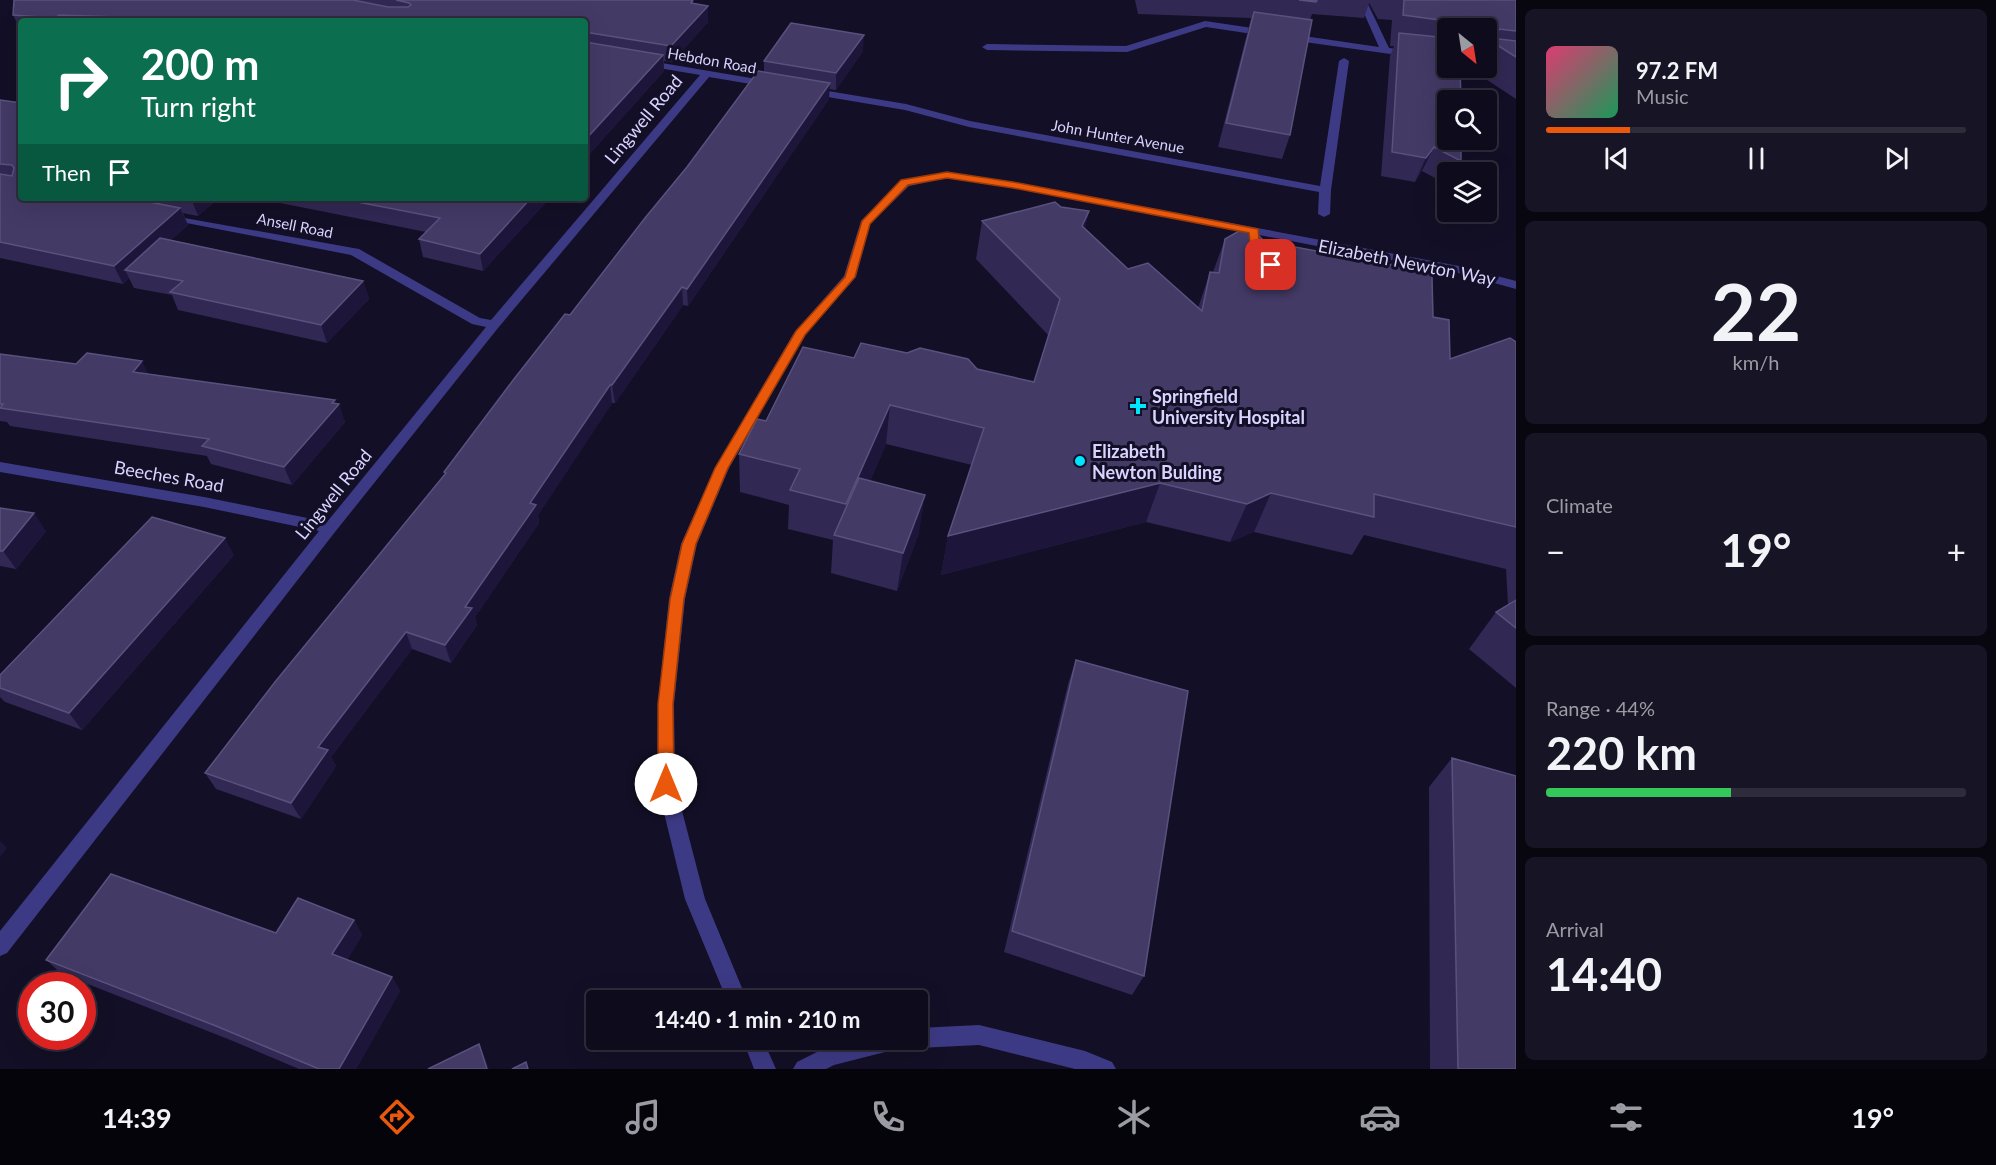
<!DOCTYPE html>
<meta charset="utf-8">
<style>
:root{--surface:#0e0b1c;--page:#171425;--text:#f1f3f6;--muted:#9b9ba3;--line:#2e2b3b;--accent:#ea580c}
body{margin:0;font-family:Lato,sans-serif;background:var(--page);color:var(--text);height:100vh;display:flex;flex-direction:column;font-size:22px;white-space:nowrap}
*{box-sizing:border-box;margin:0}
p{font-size:20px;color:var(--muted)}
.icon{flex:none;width:33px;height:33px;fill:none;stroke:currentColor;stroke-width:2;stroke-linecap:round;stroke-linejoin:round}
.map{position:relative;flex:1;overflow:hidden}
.side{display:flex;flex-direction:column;gap:9px;padding:9px;background:#08060f;width:480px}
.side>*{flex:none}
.guide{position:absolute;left:18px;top:18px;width:570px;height:183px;border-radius:6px;box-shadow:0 6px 24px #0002,0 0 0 2px var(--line);background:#0b6e4f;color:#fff;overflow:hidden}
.needle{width:39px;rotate:150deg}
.buttons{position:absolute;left:1437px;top:18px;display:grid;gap:12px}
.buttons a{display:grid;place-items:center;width:60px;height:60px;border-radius:6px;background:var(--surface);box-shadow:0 6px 24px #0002,0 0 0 2px var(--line);font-size:30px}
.speed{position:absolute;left:18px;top:972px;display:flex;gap:12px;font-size:30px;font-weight:700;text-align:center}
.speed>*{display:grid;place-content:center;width:78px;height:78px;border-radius:50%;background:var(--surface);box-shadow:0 6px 24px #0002,0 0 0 2px var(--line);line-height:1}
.speed .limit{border:9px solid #d22;background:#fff;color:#111}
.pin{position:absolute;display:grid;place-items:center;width:51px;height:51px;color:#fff;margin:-26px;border-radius:12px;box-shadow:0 3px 9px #0006}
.me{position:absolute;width:66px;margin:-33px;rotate:0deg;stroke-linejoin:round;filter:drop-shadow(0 0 4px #0008)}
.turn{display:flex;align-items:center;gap:21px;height:126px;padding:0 24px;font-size:27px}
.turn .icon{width:78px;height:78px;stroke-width:2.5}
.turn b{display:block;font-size:42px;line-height:51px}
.then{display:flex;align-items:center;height:57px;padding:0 24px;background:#0003;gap:12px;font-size:22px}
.big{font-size:45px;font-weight:700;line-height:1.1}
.side .tile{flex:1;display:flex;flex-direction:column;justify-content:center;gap:9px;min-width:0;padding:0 21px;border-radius:9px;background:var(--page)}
.side .dial{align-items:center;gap:0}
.dial b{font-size:78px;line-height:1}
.song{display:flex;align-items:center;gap:18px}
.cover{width:72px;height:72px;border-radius:9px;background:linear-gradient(135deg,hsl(340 70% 55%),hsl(150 70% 35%))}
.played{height:6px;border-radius:3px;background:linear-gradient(90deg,var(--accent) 20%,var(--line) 20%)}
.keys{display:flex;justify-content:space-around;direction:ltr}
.heat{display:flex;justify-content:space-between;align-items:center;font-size:33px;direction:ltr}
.charge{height:9px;border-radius:4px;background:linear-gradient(90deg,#34c759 44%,var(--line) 0)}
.trip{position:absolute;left:586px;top:990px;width:342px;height:60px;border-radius:6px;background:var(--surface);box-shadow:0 6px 24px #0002,0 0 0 2px var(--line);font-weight:700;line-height:60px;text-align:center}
.menu{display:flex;height:96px;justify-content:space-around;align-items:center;background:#06040b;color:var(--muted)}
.menu .icon{width:42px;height:42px}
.menu .on{color:var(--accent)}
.menu b{font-size:27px;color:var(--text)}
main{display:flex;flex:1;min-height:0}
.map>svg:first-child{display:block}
</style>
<main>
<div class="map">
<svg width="1516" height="1069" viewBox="0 0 1516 1069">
<rect width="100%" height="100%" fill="#130f26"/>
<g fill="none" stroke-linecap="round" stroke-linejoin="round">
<g fill="#3d3a85" fill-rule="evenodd">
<polygon points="1360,0 1367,2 1389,48 1448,56 1448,62 1290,40 1285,37 1290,34 1379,47 1359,2"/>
<polygon points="1205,21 1266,30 1271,33 1266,36 1206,27 1127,52 987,50 982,47 987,44 1126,46"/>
</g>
<g fill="#3d3a85" fill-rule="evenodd">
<polygon points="1344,58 1349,61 1331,190 1330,214 1324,217 1318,214 1319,192 969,127 905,110 810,94 805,91 810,88 906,104 970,121 1320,186 1339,61"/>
<polygon points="644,60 768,81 773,84 768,87 709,77 498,328 335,532 7,953 0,956 0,931 319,531 204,507 0,472 0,462 204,497 327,522 486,327 472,324 351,255 166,219 162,218 162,214 359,249 480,318 491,320 700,75 641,65 639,63"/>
<polygon points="947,172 1013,182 1459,266 1516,281 1516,289 1458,273 1013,188 947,178 909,186 870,224 856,277 805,335 729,468 697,544 685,599 674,704 675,784 705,899 747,1000 727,1000 685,899 657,784 658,704 669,599 681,544 715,468 794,333 844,276 861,221 901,181"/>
<polygon points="979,1025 1085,1051 1112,1062 1116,1069 1075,1069 979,1045 918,1048 911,1045 908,1040 918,1040 918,1028"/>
<polygon points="743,1040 763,1040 776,1069 754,1069"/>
<polygon points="852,1040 903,1040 900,1047 893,1050 834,1065 826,1069 793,1069 797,1062 831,1045"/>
</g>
</g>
<g fill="#312854">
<polygon points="14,0 693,0 693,3 708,22 672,62 664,61 664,71 585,159 585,21 21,21 21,31 13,15"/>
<polygon points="1135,0 1516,0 1516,99 1469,68 1486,68 1486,28 1448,28 1448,68 1461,161 1455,172 1448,172 1448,185 1422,171 1415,182 1381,176 1390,56 1394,46 1390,46 1392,20 1378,19 1369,3 1364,18 1312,14 1310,20 1290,135 1282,159 1218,147 1251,18 1138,14"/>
<polygon points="863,51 836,90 829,89 829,99 688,306 683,305 615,403 612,403 538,515 539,523 475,617 477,625 451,663 412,649 331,757 336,766 301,819 216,789 205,773 445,475 444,472 687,167 764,72 764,61"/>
<polygon points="0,100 21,198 219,198 198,216 183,213 188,225 171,240 363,281 369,299 327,343 178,310 172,295 134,288 129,278 123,284 0,258"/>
<polygon points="255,198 550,198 483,271 423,257 419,239 426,232"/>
<polygon points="1061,207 1089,211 1085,228 1128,269 1198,308 1210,272 1213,272 1225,239 1264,241 1433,317 1450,359 1516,342 1516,688 1469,649 1496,612 1508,605 1506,569 1364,535 1352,555 1254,532 1230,542 1146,522 941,575 948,536 972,465 886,444 870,481 919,533 897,591 831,573 833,540 788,529 789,505 740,492 739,454 766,421 854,358 977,369 1034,382 1048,335 976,259 982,221"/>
<polygon points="0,354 149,374 336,404 345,422 292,485 211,464 207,456 10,426 7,422 0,421"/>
<polygon points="0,508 46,531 16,569 0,566"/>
<polygon points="234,555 82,730 5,702 0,697 0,675"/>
<polygon points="1076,660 1144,976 1132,995 1004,952 1068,684"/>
<polygon points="1452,758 1516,1069 1430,1069 1429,787"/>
<polygon points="354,920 362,935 347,960 392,977 400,991 356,1069 299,1069 228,1039 62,974 46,960 276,933"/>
</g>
<g fill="#1d163a">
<polygon points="708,6 708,22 672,62 671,46"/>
<polygon points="59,15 62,21 57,21 55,18"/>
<polygon points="864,35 863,51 836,90 836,73"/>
<polygon points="663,55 664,71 585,159 585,140"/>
<polygon points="830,83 829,99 688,306 687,289"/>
<polygon points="1434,147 1422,171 1415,182 1426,158"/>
<polygon points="191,198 219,198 198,216"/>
<polygon points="531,198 550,198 483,271 480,254"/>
<polygon points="180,208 188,225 136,272 125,270 129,278 123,284 114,266"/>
<polygon points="1089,211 1080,249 1082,226"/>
<polygon points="363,281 369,299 327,343 321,325"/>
<polygon points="682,287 683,305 615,403 612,385"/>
<polygon points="142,361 151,379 133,372"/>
<polygon points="610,385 612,403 538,515 539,523 475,617 477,625 451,663 445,645 465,607 530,503"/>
<polygon points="335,400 337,407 339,404 345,422 292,485 284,467"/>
<polygon points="890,405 886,444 845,538 843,537 846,504"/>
<polygon points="1160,483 1146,522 941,575 948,536"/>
<polygon points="1271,493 1254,532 1230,542 1247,504"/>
<polygon points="925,495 919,533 897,591 903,553"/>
<polygon points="34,513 46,531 16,569 3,551"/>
<polygon points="225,538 234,555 82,730 69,713"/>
<polygon points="406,632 412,649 331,757 336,766 301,819 291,803 318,747"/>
<polygon points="0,841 7,848 0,857"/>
<polygon points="354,920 362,935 342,968 332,954"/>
<polygon points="392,977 400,991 356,1069 339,1069"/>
<polygon points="479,1044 485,1057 489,1069 487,1069"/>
</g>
<g fill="#433a66" stroke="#5a527e" stroke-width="1.5">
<polygon points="14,0 353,0 388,7 408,7 411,5 409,3 396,0 693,0 691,3 708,6 671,46 585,32 585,21 144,21 120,17 59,15 55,18 13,15"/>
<polygon points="1299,0 1317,0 1316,2"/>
<polygon points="1404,0 1516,0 1516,31 1499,29 1497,36 1499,39 1516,41 1516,57 1486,38 1486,28 1471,28 1462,23 1403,15"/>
<polygon points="1254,12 1312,20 1290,135 1226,123"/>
<polygon points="791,23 864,35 836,73 764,61"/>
<polygon points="1399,33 1448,38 1448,68 1460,68 1461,100 1448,100 1448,140 1461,140 1461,161 1434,147 1426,158 1392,152"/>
<polygon points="585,42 663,55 585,140"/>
<polygon points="758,71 830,83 687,289 682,287 612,385 610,385 530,503 536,505 465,607 472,608 445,645 406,632 318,747 328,750 291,803 205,773 275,682 446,473 444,472 514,379 565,314 570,315 645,218 687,167"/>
<polygon points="0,100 21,103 21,198 129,198 180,208 114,266 0,242 0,174 12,176 14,168 12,165 0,164"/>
<polygon points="337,198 531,198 480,254 419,239 440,218"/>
<polygon points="1055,202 1061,207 1089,211 1082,226 1128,269 1148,263 1202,311 1210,272 1219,273 1225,239 1239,231 1257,234 1264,241 1390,265 1399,261 1418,265 1432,277 1433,317 1449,320 1450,359 1510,338 1516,342 1516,527 1374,494 1374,517 1271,493 1247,504 1160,483 948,536 984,428 890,405 846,504 790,490 800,469 739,454 757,419 766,421 803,347 854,358 861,343 907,353 920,348 968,359 977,369 1034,382 1060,299 982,221"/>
<polygon points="160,238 363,281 321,325 170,292 183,281 125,270"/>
<polygon points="87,353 142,361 133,372 335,400 332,403 339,404 284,467 202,446 209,439 0,408 3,404 0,404 0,354 76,364"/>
<polygon points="859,478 925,495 903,553 834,535"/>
<polygon points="0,508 34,513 3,551 0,551"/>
<polygon points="152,517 225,538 69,713 0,688 0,675"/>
<polygon points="1516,600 1516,628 1496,612"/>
<polygon points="1076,660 1188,691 1144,976 1012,931"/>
<polygon points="1452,758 1516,776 1516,1069 1458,1069"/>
<polygon points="111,874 276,933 298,898 354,920 332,954 392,977 339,1069 319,1069 216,1026 46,960"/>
<polygon points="479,1044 487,1069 428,1069"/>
<polygon points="526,1062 528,1069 512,1069"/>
</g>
<path fill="#ea580c" stroke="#983908" stroke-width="1.5" d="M947,172L1013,182L1258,229L1260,248L1264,255L1276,265L1274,267C1255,269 1250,249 1249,233L1013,188L947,178L908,185L870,224L855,277L805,335L728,468L696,544L684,599L673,704L674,784L672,789L666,791L660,789L658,784V704L670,599L682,544L715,468L796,331L845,277L862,221L901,180Z"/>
<g fill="#00e5ff" stroke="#130f26" stroke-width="2">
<path d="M1135 397h6v6h6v6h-6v6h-6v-6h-6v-6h6z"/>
<circle cx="1080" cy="461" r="6"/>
</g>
<g text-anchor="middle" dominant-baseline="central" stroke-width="6" stroke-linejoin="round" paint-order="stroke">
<g font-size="15" fill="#d9d4ff" stroke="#130f26">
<text transform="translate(712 60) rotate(10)">Hebdon Road</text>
<text transform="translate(1118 136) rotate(10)">John Hunter Avenue</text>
<text transform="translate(295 225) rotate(11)">Ansell Road</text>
</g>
<g font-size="18" fill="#d9d4ff" stroke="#130f26">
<text transform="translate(643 119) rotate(-50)">Lingwell Road</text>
<text transform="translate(1407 262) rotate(11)">Elizabeth Newton Way</text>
<text transform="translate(169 476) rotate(10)">Beeches Road</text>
<text transform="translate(333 494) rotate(-51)">Lingwell Road</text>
</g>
<g font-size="18" font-weight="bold" fill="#d9d4ff" stroke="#130f26" text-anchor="start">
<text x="1152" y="396">Springfield<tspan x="1152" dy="21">University Hospital</tspan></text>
<text x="1092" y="451">Elizabeth<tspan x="1092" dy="21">Newton Bulding</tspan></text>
</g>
</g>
</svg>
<div class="buttons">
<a><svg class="needle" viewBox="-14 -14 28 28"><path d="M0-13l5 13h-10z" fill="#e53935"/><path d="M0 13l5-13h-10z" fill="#9b9ba3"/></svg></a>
<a><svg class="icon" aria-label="search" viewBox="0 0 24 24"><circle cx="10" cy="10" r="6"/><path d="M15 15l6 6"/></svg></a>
<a><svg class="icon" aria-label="layers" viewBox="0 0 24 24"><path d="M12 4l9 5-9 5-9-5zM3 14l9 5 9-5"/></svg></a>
</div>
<div class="speed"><div class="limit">30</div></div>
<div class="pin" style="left:1271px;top:265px;background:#d93025"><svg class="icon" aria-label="arrive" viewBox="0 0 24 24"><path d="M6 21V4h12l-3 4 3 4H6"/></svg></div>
<svg class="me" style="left:666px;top:784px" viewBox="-20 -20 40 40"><circle r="19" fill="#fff"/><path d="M0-13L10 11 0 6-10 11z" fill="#ea580c"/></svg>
<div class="trip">14:40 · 1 min · 210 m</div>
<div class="guide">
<div class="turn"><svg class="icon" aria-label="right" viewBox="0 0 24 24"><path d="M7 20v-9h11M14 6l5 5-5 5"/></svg><div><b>200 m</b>Turn right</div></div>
<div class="then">Then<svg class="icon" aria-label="arrive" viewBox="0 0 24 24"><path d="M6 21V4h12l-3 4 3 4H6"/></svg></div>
</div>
</div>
<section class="side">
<div class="tile">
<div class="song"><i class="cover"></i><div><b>97.2 FM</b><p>Music</p></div></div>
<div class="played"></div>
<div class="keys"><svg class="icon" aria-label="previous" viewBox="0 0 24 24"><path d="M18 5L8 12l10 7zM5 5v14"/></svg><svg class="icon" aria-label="pause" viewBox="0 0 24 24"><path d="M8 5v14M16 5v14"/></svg><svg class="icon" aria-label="next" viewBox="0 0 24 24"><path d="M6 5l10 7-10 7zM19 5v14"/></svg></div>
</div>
<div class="tile dial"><b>22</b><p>km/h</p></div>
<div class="tile"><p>Climate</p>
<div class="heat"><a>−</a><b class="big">19°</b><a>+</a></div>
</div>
<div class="tile"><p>Range · 44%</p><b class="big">220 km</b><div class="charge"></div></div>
<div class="tile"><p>Arrival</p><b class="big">14:40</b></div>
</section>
</main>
<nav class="menu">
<b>14:39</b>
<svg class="icon on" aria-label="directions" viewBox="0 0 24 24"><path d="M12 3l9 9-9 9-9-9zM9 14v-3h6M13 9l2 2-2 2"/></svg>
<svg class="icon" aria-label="music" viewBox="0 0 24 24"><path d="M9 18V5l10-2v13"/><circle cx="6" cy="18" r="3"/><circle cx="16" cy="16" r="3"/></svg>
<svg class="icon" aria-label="phone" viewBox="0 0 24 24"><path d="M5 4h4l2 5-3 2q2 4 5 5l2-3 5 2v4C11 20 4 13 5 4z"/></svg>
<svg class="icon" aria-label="climate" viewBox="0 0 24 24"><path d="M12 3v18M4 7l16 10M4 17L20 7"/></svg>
<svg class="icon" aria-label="car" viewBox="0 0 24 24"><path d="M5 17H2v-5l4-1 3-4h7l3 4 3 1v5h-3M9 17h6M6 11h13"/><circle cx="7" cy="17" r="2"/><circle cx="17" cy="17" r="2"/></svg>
<svg class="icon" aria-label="filters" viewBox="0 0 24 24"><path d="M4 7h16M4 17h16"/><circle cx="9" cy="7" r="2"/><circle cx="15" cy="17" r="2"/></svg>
<b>19°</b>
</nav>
